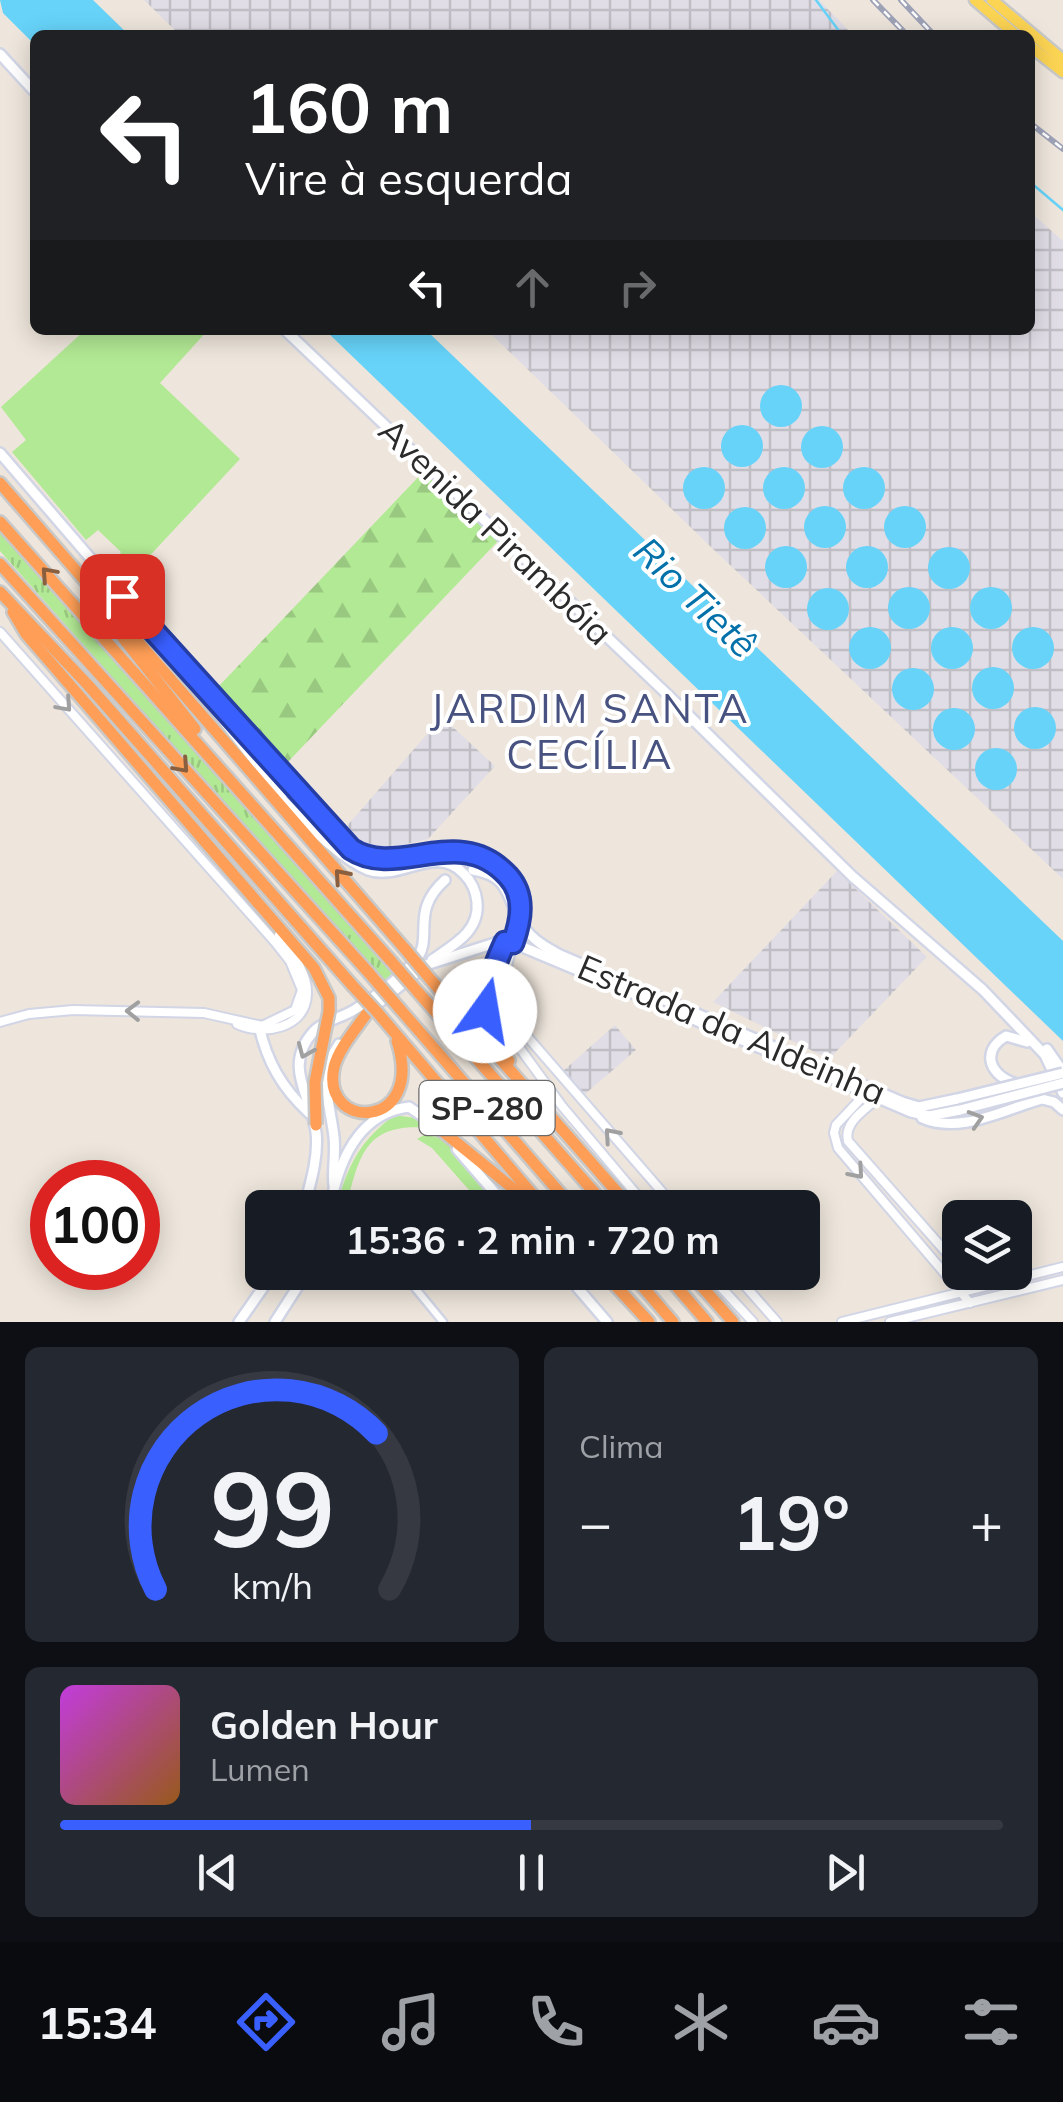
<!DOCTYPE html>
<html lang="pt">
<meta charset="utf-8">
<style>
:root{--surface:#171b24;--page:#242831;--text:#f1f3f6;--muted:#9ea1a6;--line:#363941;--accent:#395fff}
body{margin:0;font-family:Mulish,sans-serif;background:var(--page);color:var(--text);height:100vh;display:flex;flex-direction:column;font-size:38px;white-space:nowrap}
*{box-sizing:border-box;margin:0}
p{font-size:32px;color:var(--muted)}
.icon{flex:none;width:55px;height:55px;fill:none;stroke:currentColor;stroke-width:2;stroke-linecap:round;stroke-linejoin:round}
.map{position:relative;height:1322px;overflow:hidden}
.drawer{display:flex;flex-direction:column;gap:25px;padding:25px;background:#0d0f14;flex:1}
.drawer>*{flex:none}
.banner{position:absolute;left:30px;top:30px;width:1005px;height:305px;border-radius:15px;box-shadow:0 5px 25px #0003;background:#202124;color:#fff;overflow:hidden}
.controls{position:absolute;left:942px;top:1200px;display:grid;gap:20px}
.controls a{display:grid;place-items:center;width:90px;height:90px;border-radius:15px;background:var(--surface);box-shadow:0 5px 25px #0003;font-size:50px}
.speed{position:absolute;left:30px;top:1160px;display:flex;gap:20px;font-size:50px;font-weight:700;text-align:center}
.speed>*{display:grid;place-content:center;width:130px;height:130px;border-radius:50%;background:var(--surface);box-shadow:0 5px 25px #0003;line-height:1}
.speed .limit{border:15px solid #d22;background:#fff;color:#111}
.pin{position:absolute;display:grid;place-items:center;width:85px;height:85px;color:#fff;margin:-42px;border-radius:20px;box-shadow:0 5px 15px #0006}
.me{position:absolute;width:110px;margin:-55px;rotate:13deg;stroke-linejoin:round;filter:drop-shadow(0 0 8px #0008)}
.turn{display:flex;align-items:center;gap:35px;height:210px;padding:0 50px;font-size:45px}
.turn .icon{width:130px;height:130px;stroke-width:2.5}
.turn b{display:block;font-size:70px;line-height:85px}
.lanes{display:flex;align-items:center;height:95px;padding:0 50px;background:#0003;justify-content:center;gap:50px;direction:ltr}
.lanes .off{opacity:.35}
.big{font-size:75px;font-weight:700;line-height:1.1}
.drawer .card{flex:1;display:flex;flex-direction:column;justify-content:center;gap:15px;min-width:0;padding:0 35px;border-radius:15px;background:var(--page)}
.drawer .dial{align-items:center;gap:0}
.dial svg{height:260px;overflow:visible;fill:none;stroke:var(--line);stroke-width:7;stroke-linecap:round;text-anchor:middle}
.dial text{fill:var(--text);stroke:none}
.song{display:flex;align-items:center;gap:30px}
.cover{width:120px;height:120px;border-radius:15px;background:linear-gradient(135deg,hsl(290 70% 55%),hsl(30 70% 35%))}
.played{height:10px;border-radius:5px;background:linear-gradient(90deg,var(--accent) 50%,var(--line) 50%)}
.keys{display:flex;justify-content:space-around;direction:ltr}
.heat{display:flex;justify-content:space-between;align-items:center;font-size:55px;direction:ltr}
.drawer .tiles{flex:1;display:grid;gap:25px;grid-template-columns:1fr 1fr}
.card:last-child{grid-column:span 2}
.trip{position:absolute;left:245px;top:1190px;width:575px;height:100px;border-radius:15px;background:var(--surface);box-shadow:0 5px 25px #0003;font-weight:700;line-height:100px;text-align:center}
.tab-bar{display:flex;height:160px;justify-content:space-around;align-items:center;background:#090b0e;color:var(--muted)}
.tab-bar .icon{width:70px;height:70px}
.tab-bar .selected{color:var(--accent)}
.tab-bar b{font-size:45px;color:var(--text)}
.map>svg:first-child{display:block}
</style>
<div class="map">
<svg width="1063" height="1322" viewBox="0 0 1063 1322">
<defs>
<pattern id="industrial-grid" width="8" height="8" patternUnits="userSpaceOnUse" patternTransform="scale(2.5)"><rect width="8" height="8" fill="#e0dde6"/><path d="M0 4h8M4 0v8" fill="none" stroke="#c0bec5"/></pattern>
<pattern id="forest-firs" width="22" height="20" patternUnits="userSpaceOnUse" patternTransform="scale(2.5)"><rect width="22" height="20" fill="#b2e994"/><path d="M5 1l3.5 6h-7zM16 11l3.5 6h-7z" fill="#99c880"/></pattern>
<pattern id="park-tufts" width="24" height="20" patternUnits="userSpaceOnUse" patternTransform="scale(2.5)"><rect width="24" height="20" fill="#b2e994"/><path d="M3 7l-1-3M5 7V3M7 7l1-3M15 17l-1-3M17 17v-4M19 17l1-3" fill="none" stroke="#99c880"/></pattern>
</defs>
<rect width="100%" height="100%" fill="#eee6dc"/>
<g fill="url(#industrial-grid)">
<polygon points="144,0 819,0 853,35 180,35"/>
<polygon points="1030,212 1063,241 1063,879 713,549 487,330 1030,330"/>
<polygon points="442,717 495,766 428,839 373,852 346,827"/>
<polygon points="837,871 927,957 829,1059 713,1002"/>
<polygon points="615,1025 636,1050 584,1095 563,1071"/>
</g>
<g fill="#b2e994">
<polygon points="85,330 208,330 160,383 240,459 127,580 116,561 121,552 98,530 86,540 12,452 26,440 1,407"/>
<path d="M395,1115L415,1118L431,1128C365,1122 360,1154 346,1207L337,1206C347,1166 361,1139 395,1115Z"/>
<polygon points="424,1135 442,1138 502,1207 484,1207 432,1148 417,1139"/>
</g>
<polygon fill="url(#forest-firs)" points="426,469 498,541 286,764 218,687"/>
<polygon fill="url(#park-tufts)" points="0,529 393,975 385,984 0,551"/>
<g fill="#67d3f9">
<polygon points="0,0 93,0 129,35 35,35 35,45 3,13"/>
<polygon points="325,330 426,330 1063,941 1063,1041"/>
<circle cx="781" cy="406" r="21"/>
<circle cx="742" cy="446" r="21"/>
<circle cx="822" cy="447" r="21"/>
<circle cx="864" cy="488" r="21"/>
<circle cx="704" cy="488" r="21"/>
<circle cx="784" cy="488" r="21"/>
<circle cx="905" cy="527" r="21"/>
<circle cx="825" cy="527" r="21"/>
<circle cx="745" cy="528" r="21"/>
<circle cx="786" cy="567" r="21"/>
<circle cx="867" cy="567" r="21"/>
<circle cx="949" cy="568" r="21"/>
<circle cx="991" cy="608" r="21"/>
<circle cx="909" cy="608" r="21"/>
<circle cx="828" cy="609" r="21"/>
<circle cx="952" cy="648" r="21"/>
<circle cx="1033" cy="648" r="21"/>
<circle cx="870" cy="648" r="21"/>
<circle cx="993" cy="688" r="21"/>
<circle cx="913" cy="689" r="21"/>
<circle cx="1035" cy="728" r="21"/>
<circle cx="954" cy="729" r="21"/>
<circle cx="996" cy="769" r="21"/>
</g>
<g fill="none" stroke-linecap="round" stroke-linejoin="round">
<g stroke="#67d3f9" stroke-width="2.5">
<polyline points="816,0 842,35"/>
<polyline points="1030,182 1063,210"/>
</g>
<g stroke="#d1d5e5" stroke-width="11">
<g id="minor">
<polyline points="332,1196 347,1208"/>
<polyline points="402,1272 443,1322"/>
</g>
</g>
<g stroke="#d1d5e5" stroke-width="12">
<g id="tertiary">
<polyline points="0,632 275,942 290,961 302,990 295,1010 262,1026 204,1013 73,1010 29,1014 0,1022"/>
<polyline points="513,943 501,988 506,1012 676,1208"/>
<polyline points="487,1003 562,1106 648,1208"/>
<path d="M237,1024C263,1036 306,1029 307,994C308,973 291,952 279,935"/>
<polyline points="869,1090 836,1125 834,1133 838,1148 970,1303"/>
<path d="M881,1095C868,1108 843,1121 848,1141L960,1268"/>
<polyline points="707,1272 753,1322"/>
<polyline points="733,1272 777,1322"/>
<polyline points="964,1272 978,1288"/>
<polyline points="842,1322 1063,1267"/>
<polyline points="890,1322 1063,1280"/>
</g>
</g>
<g stroke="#d1d5e5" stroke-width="14">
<g id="secondary">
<polyline points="0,54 35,92"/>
<polyline points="285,330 669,696 852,876 983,990 1045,1055 1063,1093"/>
<path d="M0,453L122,595L351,849C397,880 459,822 508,876C526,896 522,920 513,943L498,942L426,965L370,1010"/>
<polyline points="178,662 282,796"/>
<path d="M277,795C301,817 338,858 368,870C400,882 436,843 464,874C471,881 476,892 477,902C480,932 453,945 432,960"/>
<path d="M473,870C512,876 506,900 523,926C533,940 545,947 560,955L902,1102L919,1107L957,1099"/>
<polyline points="513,943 642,997"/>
<polyline points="679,1013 911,1112 929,1116 960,1110"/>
<path d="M259,1026C267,1062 282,1088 309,1113"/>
<polyline points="1047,1049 1063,1072"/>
<path d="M1017,1084C991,1077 979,1052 1006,1036L1027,1042"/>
<path d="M922,1118C960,1135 1005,1109 1042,1099L1054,1102L1063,1110"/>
<polyline points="457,1149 508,1208"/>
<path d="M334,1186C332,1170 336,1154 334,1137C330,1102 317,1075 339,1044"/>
<path d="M304,1208C310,1185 319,1156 316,1132C311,1095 282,1066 314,1031C325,1020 341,1018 354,1010C374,998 399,979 414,962C436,939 408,913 445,880"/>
<path d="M330,1208C338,1163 358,1113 409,1107L437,1126"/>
<polyline points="564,1272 607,1322"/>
<polyline points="239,1322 274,1272"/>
<polyline points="275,1322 307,1272"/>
</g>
</g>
<g stroke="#c8c8c8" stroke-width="15">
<g id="primary">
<polyline points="975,0 1016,35"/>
<polyline points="992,0 1063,60"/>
<polyline points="1030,46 1063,72"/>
</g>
</g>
<g stroke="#c8c8c8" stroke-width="16">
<g id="motorway">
<polyline points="0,483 405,949"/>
<polyline points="0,522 391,961"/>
<polyline points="0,564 369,973"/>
<polyline points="0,592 88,685 352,985"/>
<polyline points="101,610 195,729"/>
<polyline points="13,612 26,634 314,968 329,998 329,1011"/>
<path d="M505,942C480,995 478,1011 509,1061"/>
<polyline points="431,980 631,1208"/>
<polyline points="417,991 608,1208"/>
<polyline points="400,1009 573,1208"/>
<polyline points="377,1012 544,1208"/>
<path d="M367,1013C356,1029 339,1048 334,1067C320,1132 426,1131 397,1041"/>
<polyline points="435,1125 537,1208"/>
<polyline points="603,1272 649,1322"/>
<polyline points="630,1272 673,1322"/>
<polyline points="664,1272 707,1322"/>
<polyline points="689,1272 733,1322"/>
</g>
</g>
<use href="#minor" stroke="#fff" stroke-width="6"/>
<use href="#tertiary" stroke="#fff" stroke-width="8"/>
<use href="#secondary" stroke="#fff" stroke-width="9"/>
<use href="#primary" stroke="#fcd453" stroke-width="10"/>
<use href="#motorway" stroke="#ff9f57" stroke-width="11"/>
<g stroke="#9ea2b7" stroke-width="6">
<g id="rail">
<polyline points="873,0 907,35"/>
<polyline points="901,0 934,35"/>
<polyline points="1030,123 1063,149"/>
</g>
</g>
<use href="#rail" stroke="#fff" stroke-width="2.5" stroke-dasharray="8" stroke-linecap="butt"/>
<g stroke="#d1d5e5" stroke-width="14" stroke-linecap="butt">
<g id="secondary-bridge">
<polyline points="957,1099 1063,1073"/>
<polyline points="960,1110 1063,1083"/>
</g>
</g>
<g stroke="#c8c8c8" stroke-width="16" stroke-linecap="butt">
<g id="motorway-bridge">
<polyline points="405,949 431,980"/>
<polyline points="391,961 417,991"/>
<polyline points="369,973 400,1009"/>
<polyline points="352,985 377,1012"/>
<polyline points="316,1125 315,1082 329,1011"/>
</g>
</g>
<use href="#secondary-bridge" stroke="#fff" stroke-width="9"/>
<use href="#motorway-bridge" stroke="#ff9f57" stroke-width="11"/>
</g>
<defs><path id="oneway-chevron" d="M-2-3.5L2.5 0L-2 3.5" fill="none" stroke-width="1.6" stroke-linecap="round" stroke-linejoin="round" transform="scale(2.5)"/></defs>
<g stroke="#8a5f3f">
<use href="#oneway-chevron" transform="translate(48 574) rotate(-132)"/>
<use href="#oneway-chevron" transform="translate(182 766) rotate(48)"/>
<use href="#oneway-chevron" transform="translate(341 876) rotate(-131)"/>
</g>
<g stroke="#a0a0a0">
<use href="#oneway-chevron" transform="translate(65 705) rotate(48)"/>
<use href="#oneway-chevron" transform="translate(133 1011) rotate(-179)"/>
<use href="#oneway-chevron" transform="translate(305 1051) rotate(113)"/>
<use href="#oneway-chevron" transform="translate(976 1119) rotate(-17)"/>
<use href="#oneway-chevron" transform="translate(611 1135) rotate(-131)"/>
<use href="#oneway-chevron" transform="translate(857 1172) rotate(49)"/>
</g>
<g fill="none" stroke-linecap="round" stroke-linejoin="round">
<g stroke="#253ea6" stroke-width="25">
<path id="route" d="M122,596L351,849C398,880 459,822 508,876C526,896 521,920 513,943L505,942C495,964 486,987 485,1011"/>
</g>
<use href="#route" stroke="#395fff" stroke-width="18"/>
</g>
<g text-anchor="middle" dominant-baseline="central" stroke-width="8" stroke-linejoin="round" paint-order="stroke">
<rect fill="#fff" stroke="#6b6b6b" stroke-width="2.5" x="419.5" y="1081" width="135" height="54" rx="8"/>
<g font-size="32" font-weight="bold" fill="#2b2b2b">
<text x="487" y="1108">SP-280</text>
</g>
<g font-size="35" fill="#2b2b2b" stroke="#fff">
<text transform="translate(496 531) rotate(44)">Avenida Pirambóia</text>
<text transform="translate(732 1029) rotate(23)">Estrada da Aldeinha</text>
</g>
<g font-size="38" font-style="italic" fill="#0270a9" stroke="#fff">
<text transform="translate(696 597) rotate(44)">Rio Tietê</text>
</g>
<g font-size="40" letter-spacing="2.5" fill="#475280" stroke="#fff">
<text x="590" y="708">JARDIM SANTA<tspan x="590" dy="46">CECÍLIA</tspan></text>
</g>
</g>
</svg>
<div class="controls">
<a><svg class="icon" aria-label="layers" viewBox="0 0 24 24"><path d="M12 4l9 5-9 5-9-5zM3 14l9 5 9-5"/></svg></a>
</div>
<div class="speed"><div class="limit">100</div></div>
<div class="pin" style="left:122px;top:596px;background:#d93025"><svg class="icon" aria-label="arrive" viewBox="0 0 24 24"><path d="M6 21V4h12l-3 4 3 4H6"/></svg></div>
<svg class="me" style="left:485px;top:1011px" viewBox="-20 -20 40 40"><circle r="19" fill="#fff"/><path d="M0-13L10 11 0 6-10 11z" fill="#395fff"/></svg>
<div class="trip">15:36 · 2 min · 720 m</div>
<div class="banner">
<div class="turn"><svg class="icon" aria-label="left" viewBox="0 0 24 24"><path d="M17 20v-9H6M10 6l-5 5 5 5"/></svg><div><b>160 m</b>Vire à esquerda</div></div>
<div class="lanes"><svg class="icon" aria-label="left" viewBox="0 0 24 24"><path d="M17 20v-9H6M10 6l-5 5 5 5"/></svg><svg class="icon off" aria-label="ahead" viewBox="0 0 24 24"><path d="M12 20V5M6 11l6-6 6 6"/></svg><svg class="icon off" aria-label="right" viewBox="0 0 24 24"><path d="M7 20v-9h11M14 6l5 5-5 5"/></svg></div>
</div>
</div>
<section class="drawer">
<div class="tiles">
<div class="card dial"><svg viewBox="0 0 100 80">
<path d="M14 69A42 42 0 1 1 86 69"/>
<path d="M14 69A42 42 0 0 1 82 21" stroke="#395fff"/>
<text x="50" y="56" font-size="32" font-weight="700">99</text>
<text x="50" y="72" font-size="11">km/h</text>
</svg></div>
<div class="card"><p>Clima</p>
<div class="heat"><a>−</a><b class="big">19°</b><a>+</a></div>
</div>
<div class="card">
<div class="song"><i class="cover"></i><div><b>Golden Hour</b><p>Lumen</p></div></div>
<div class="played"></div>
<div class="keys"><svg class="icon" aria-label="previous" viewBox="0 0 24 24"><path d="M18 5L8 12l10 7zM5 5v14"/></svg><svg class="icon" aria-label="pause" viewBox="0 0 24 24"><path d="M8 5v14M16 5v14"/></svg><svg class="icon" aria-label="next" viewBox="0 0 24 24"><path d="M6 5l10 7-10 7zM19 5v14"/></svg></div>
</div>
</div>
</section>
<nav class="tab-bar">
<b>15:34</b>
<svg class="icon selected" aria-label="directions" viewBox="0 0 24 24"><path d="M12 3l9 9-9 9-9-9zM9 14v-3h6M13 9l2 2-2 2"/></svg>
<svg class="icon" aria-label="music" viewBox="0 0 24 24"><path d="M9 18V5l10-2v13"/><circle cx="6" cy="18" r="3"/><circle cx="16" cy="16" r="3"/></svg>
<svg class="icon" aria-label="phone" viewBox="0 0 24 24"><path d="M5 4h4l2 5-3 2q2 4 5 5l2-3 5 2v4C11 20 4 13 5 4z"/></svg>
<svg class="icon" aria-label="climate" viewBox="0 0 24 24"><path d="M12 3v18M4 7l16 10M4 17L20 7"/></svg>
<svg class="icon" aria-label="car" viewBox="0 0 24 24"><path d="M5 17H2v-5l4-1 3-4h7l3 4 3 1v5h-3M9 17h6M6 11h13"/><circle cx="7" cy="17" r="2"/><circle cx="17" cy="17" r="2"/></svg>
<svg class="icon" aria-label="filters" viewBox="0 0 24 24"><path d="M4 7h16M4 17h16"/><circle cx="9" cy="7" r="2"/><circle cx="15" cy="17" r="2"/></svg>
</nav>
